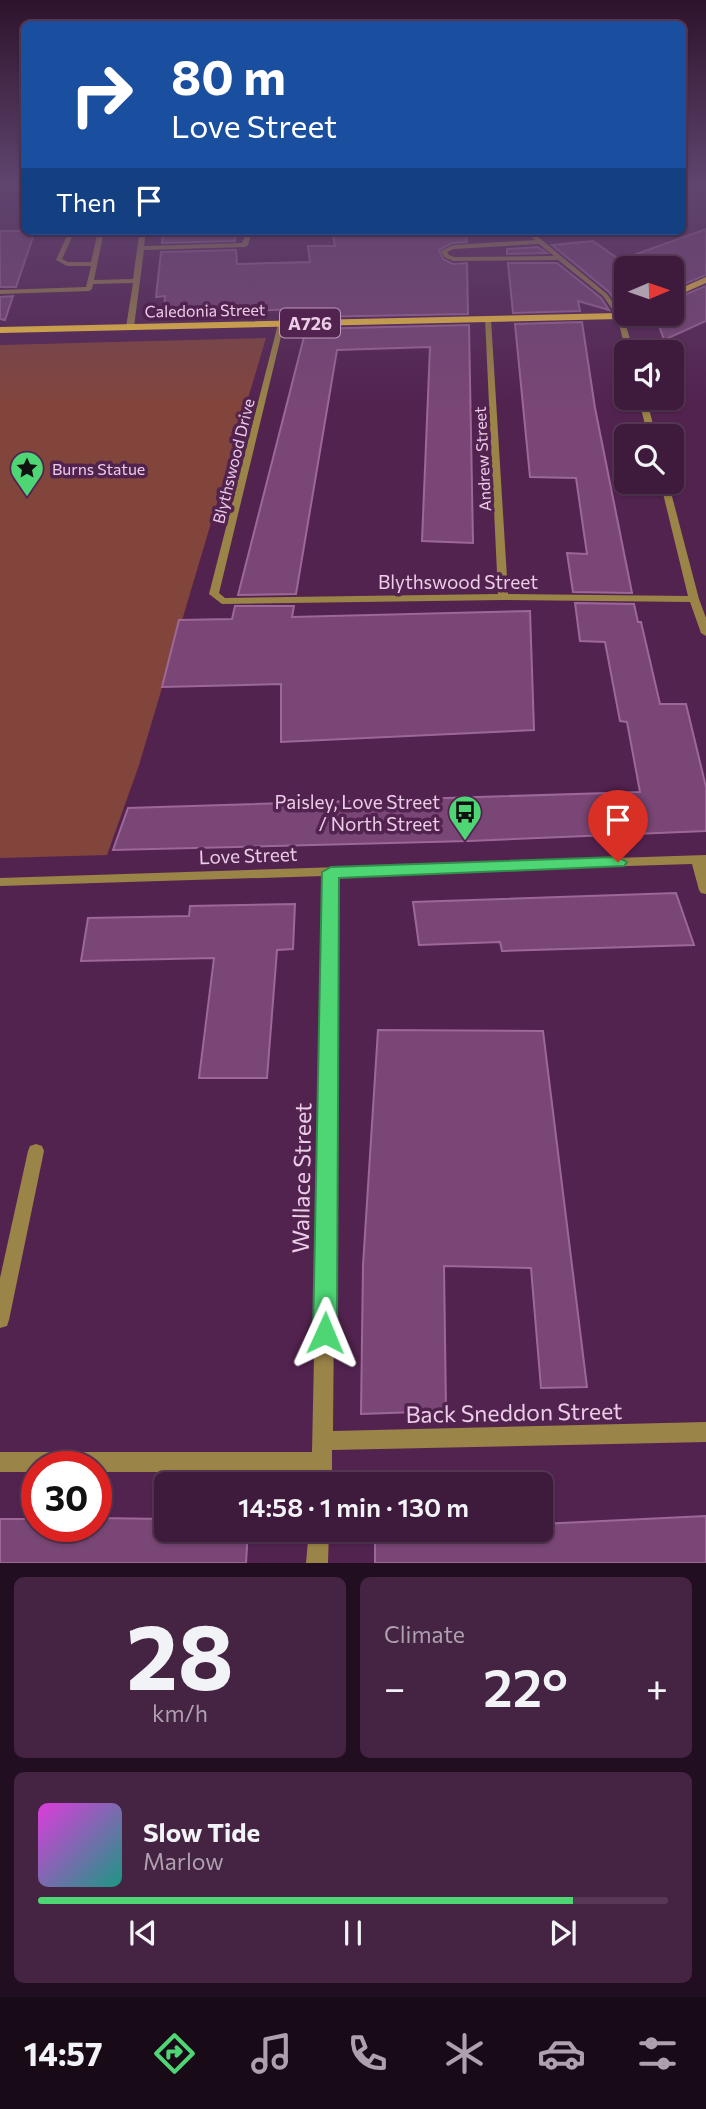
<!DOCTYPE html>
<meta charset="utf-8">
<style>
:root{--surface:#3e1a3c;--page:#452343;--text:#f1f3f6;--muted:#ada1af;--line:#573856;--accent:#4ed675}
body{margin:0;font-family:Commissioner,sans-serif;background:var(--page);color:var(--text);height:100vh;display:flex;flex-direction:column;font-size:26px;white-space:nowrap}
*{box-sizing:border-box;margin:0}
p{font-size:23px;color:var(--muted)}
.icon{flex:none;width:38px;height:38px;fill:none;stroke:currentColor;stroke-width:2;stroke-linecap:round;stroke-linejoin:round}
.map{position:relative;height:1563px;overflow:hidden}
.details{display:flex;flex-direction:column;gap:14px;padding:14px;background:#220e21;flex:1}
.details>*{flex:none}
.top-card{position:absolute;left:21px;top:21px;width:665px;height:214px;border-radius:10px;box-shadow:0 2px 5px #0004,0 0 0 2px var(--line);background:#1a4fa0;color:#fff;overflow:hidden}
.needle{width:46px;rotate:88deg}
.controls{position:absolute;left:614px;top:256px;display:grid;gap:14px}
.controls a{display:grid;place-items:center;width:70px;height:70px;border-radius:10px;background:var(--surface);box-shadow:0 2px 5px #0004,0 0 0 2px var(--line);font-size:35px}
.speed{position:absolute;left:21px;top:1451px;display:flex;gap:14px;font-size:35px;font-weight:700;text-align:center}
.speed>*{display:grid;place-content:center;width:91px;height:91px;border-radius:50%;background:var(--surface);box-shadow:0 2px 5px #0004,0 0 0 2px var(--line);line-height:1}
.speed .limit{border:10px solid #d22;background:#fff;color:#111}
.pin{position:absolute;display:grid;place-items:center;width:60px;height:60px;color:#fff;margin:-72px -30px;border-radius:50% 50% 50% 0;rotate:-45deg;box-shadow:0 0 7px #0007}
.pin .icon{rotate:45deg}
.me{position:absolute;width:77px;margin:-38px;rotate:1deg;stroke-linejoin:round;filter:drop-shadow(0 0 5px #0008)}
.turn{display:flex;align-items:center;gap:24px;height:147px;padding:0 35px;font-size:32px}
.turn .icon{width:91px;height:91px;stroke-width:2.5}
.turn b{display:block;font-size:49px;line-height:60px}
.then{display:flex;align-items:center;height:66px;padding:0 35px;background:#0003;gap:14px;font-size:26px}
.big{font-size:52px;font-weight:600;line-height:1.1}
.details .card{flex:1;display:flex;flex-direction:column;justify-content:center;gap:10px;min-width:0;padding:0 24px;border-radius:10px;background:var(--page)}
.details .dial{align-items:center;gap:0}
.dial b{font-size:91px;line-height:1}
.song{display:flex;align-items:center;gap:21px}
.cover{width:84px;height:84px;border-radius:10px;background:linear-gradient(135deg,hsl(300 70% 55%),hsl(170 70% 35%))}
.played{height:7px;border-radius:4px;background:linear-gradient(90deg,var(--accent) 85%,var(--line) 85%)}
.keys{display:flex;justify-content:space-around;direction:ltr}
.heat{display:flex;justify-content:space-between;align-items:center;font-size:38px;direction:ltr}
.details .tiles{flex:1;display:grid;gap:14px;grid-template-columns:1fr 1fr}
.card:last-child{grid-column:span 2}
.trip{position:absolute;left:154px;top:1472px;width:399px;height:70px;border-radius:10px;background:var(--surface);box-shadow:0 2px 5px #0004,0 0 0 2px var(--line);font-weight:600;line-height:70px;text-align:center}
.tabs{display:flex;height:112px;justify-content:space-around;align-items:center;background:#190a18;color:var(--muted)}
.tabs .icon{width:49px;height:49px}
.tabs .current{color:var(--accent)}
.tabs b{font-size:32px;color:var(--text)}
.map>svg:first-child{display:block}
</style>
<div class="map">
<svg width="706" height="1563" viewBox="0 0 706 1563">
<rect width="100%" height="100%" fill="#532350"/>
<polygon fill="#82453c" points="266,338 139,765 107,855 0,858 0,345"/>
<g fill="#794675" stroke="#9d6898" stroke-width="2">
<polygon points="706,229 706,275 672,289 672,268 626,268 626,308 621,309 609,292 552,245 593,241 620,260"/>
<polygon points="0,231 35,231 16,287 0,287"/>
<polygon points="164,231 235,231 235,241 162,243"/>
<polygon points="403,231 466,231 467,242 452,243 439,250 443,259 453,264 467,263 468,314 308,317 310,309 164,313 165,296 156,297 161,252 236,250 237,264 310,262 308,246 335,246 333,235 404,234"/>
<polygon points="538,247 547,253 507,254 507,249"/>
<polygon points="508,263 557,263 601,298 609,310 578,301 580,311 513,313"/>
<polygon points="706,286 706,321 664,340 658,323 631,316 634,313 672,313 672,300"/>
<polygon points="13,296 5,320 0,319 0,297"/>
<polygon points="582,322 595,408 632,593 573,592 567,553 587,554 576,478 530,477 515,324"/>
<polygon points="469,325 473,543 422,541 430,347 337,350 296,594 238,595 306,329"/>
<polygon points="575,603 634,604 638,622 641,622 660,704 686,704 706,787 706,831 469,841 113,850 128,808 640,792 627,722 620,721 605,642 580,641"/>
<polygon points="235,606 294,606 292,617 530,611 534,730 281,742 281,684 162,687 179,620 232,619"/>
<polygon points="676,893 694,945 502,951 500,942 419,945 413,902"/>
<polygon points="295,904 293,949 277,950 267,1078 199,1078 214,958 81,961 88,918 189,916 190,906"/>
<polygon points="378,1030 543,1031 587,1387 541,1388 531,1268 444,1266 446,1411 361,1414 363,1265"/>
<polygon points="706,1516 706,1563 375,1563 375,1530 541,1530 541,1524"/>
<polygon points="96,1518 166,1519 166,1530 248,1530 246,1563 0,1563 0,1519 33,1519 31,1526 96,1526"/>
</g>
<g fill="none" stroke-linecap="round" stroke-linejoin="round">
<g fill="#9b8447" fill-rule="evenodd">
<path d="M69,231H75L62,259L68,262H91L98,231H146L144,246L242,243L246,233L277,231L251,235L248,245L245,247L144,250L134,327L130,329L126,327L133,283L93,284L92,289L89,291L0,294V290L86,287L91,266H67L56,260ZM139,235L133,279L94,280L103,236Z"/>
<path d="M524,231H531L607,294L623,316L634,352H626L617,316L603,296L558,260L453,261L444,257L441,251L453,245L535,240ZM539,244L554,256L454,257L449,255L447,252L454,249Z"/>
<polygon points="488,317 491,319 508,594 688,596 660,481 668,481 699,599 706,618 706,636 701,633 690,602 503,600 222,604 209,594 278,324 281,322 284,324 219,593 225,598 498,594 485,319"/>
<polygon points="638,397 646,397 656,436 648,436"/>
<polygon points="706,855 706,894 701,893 699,890 692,864 338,875 333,1431 706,1422 706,1442 332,1450 332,1484 312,1484 312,1472 96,1472 96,1466 37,1466 37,1472 0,1472 0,1452 312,1452 324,876 0,886 0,878"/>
<polygon points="36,1144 42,1146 44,1151 9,1320 7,1326 0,1328 0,1278 28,1151 30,1146"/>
<polygon points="309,1530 329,1530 328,1563 306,1563"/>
</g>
<g fill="#fece3c" fill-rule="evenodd">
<polygon points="706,277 706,283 672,298 672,292"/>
<polygon points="626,310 626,313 631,313 620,319 0,333 0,327 618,313"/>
</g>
</g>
<linearGradient id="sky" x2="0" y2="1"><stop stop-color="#2e132c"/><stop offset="0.46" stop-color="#60456f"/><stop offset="1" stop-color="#60456f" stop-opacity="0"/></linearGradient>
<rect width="706" height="403" fill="url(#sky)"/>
<polygon fill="#4ed675" stroke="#338b4c" stroke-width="2" points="618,857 627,862 624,866 339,878 337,1333 334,1341 325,1344 316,1341 313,1333 322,872 331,867"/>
<defs>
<g id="sight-pin" transform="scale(1.75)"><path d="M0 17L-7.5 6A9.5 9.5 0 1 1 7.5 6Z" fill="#4ed675" stroke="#532350"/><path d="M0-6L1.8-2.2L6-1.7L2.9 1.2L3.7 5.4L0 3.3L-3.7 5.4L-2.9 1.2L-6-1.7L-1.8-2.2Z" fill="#111"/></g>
<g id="bus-pin" transform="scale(1.75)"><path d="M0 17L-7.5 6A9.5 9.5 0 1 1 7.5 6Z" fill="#4ed675" stroke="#532350"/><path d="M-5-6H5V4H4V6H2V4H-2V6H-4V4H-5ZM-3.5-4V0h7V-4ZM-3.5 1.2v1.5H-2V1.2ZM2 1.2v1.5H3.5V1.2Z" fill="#111"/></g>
</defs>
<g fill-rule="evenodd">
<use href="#sight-pin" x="27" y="468"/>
<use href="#bus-pin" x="465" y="812"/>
</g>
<g text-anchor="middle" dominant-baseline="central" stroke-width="7" stroke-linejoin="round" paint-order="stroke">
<g font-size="16" fill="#ebcde8" stroke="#532350">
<text transform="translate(205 310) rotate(-1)">Caledonia Street</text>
<text transform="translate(482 459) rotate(-93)">Andrew Street</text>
<text transform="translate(233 461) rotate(-76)">Blythswood Drive</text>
</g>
<g font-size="16" fill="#ebcde8" stroke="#532350" text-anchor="start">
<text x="52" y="468">Burns Statue</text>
</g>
<rect fill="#532350" stroke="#bd9aba" stroke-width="2" x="280" y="308.5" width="60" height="29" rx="5"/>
<g font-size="18" font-weight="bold" fill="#ebcde8">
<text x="310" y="323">A726</text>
</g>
<g font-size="19" fill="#ebcde8" stroke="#532350">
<text x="458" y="581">Blythswood Street</text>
<text transform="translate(248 855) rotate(-2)">Love Street</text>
</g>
<g font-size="19" fill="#ebcde8" stroke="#532350" text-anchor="end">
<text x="440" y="801">Paisley, Love Street<tspan x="440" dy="22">/ North Street</tspan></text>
</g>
<g font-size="23" fill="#ebcde8" stroke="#532350">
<text transform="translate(301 1178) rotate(-89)">Wallace Street</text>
<text transform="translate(514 1412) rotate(-1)">Back Sneddon Street</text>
</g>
</g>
</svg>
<div class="controls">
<a><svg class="needle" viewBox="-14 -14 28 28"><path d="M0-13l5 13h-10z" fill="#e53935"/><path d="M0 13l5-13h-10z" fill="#ada1af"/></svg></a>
<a><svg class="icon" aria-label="sound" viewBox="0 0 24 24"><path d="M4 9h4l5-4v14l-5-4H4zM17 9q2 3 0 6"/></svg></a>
<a><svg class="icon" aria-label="search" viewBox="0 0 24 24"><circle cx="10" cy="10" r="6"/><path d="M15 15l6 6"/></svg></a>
</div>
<div class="speed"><div class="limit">30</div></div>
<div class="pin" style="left:618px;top:862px;background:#d93025"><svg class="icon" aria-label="arrive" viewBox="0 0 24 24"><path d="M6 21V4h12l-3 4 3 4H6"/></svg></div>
<svg class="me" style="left:325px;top:1333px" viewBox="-20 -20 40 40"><path d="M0-17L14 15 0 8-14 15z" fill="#4ed675" stroke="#fff" stroke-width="4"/></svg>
<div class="trip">14:58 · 1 min · 130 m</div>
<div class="top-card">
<div class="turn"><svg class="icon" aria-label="right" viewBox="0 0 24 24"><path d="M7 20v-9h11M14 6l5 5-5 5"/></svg><div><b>80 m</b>Love Street</div></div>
<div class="then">Then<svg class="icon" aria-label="arrive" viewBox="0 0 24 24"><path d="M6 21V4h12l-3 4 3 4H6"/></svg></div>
</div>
</div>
<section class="details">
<div class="tiles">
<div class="card dial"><b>28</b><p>km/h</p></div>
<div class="card"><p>Climate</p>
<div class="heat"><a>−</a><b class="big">22°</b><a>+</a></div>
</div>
<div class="card">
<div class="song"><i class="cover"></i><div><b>Slow Tide</b><p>Marlow</p></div></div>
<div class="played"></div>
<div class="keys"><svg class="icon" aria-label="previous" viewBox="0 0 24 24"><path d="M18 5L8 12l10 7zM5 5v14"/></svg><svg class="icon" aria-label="pause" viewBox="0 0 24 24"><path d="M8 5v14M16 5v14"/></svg><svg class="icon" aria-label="next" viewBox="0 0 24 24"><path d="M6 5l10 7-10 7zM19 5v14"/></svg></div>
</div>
</div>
</section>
<nav class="tabs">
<b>14:57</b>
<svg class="icon current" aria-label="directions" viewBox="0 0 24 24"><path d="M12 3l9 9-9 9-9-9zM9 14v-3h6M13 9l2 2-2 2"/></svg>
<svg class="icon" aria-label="music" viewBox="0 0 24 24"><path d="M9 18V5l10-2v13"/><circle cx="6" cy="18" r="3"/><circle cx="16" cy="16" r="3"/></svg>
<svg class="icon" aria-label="phone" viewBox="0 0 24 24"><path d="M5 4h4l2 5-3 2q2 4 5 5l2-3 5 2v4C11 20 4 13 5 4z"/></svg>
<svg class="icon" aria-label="climate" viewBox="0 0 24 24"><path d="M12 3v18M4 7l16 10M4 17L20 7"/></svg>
<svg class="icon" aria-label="car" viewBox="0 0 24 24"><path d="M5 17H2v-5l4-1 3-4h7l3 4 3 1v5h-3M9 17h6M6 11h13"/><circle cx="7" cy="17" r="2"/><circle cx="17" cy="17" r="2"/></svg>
<svg class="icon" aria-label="filters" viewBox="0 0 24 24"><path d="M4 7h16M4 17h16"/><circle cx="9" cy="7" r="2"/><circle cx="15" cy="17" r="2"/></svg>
</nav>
